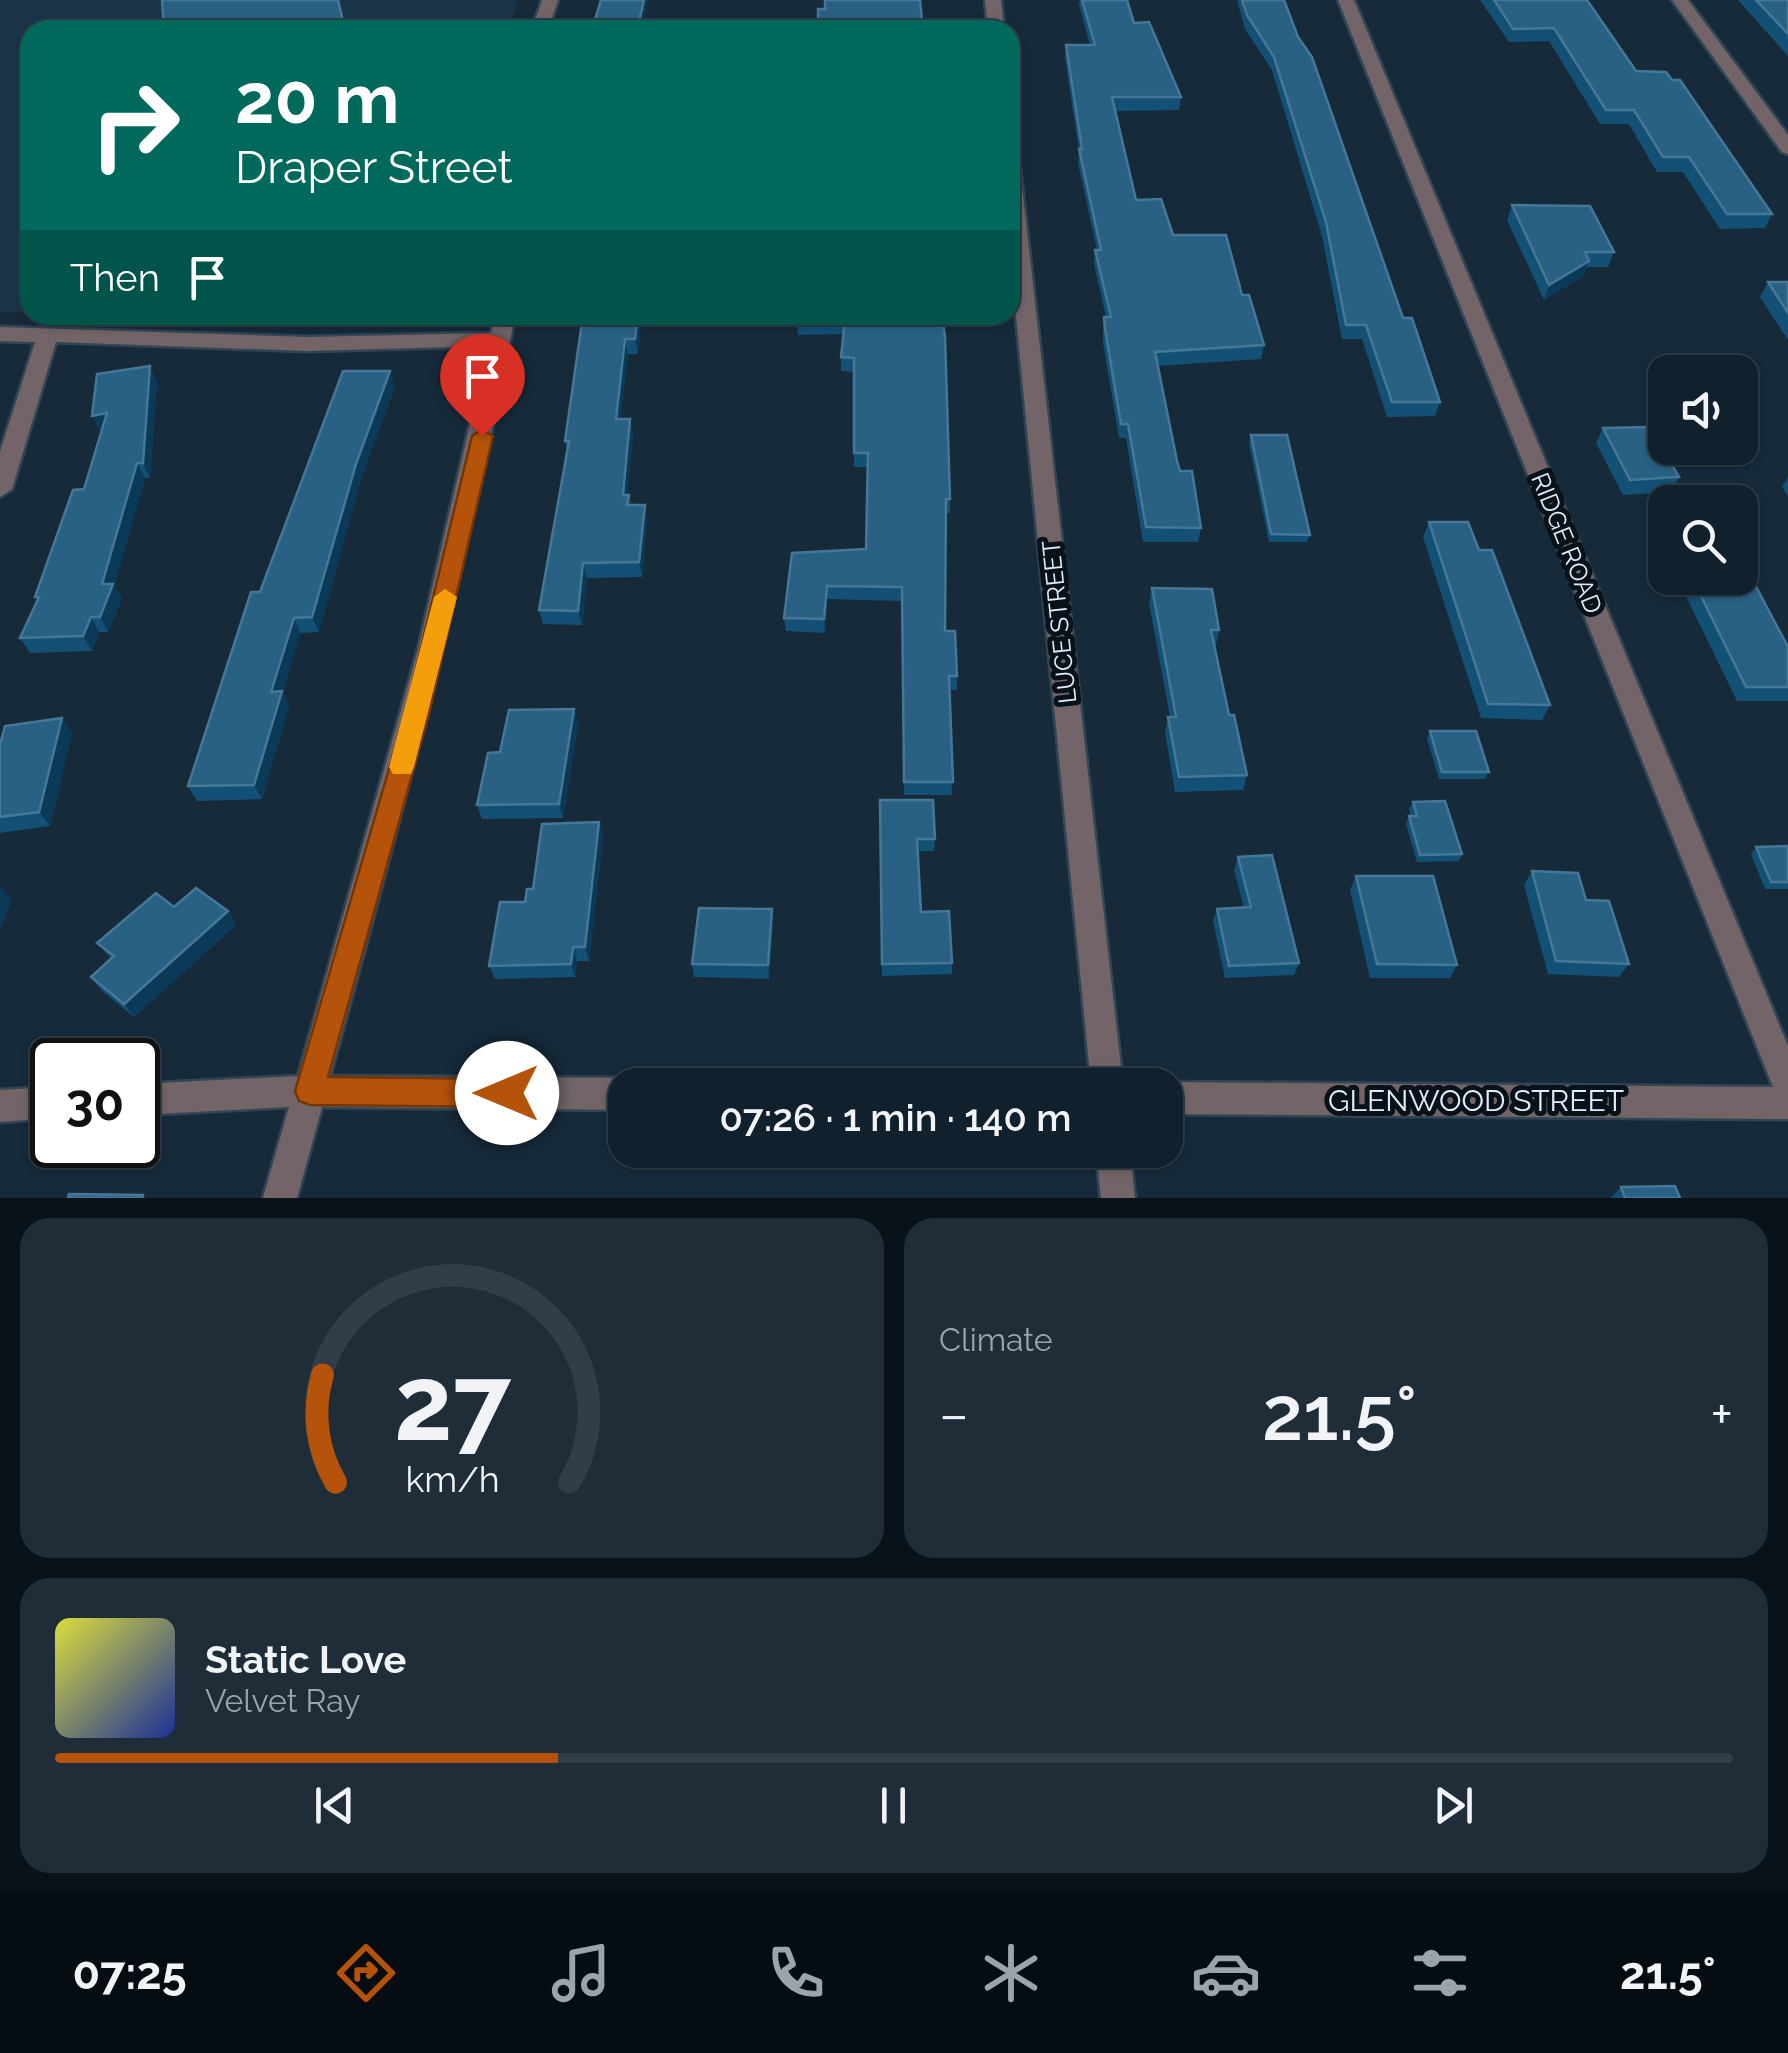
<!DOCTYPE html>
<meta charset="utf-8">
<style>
:root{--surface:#10202c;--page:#1e2d38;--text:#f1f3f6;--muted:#9ca3a9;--line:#303e48;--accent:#b45309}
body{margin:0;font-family:Raleway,sans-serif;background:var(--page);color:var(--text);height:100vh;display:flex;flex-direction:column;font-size:38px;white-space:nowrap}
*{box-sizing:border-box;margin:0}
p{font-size:32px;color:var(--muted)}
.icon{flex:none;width:55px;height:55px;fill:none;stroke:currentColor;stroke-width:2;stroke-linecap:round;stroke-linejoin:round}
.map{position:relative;height:1198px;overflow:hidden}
.side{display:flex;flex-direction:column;gap:20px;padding:20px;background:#091218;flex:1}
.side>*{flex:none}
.top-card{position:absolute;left:20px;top:20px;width:1000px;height:305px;border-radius:30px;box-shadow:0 2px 8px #0004,0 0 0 2px var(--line);background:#00695c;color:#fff;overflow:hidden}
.tools{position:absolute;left:1648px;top:355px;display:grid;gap:20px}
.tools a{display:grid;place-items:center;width:110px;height:110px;border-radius:20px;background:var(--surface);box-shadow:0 2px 8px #0004,0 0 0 2px var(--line);font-size:50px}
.speed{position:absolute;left:30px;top:1038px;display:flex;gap:20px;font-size:50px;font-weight:700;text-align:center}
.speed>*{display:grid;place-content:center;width:130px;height:130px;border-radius:50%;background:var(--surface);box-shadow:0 2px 8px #0004,0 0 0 2px var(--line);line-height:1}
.speed .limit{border:5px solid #111;border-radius:15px;background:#fff;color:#111}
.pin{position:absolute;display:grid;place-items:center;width:85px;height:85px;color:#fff;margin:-102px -42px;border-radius:50% 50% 50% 0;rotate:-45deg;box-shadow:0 0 10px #0007}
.pin .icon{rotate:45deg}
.me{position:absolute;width:110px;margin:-55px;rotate:270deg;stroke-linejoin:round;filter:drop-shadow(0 0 8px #0008)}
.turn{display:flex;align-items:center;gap:35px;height:210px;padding:0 50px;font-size:45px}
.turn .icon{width:130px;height:130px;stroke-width:2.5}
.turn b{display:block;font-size:70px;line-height:85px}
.then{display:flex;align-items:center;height:95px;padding:0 50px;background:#0003;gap:20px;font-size:38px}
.big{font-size:75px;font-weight:600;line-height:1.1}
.side .widget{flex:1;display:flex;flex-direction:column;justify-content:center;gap:15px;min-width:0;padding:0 35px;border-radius:30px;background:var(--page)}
.side .dial{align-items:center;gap:0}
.dial svg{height:260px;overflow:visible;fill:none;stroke:var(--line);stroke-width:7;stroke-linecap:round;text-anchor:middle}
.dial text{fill:var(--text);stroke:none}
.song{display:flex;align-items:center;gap:30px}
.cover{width:120px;height:120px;border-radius:15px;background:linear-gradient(135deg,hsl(60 70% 55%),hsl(230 70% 35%))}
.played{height:10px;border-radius:5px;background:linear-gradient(90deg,var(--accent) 30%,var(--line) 30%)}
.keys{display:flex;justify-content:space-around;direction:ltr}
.heat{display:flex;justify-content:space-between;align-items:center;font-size:55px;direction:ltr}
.side .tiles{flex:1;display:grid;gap:20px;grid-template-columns:1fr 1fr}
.widget:last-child{grid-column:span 2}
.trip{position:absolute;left:608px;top:1068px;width:575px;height:100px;border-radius:30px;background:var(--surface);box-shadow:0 2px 8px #0004,0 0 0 2px var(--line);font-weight:600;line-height:100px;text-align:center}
.tab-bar{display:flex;height:160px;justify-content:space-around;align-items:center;background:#060d12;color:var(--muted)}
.tab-bar .icon{width:70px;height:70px}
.tab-bar .current{color:var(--accent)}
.tab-bar b{font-size:45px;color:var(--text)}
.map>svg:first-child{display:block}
</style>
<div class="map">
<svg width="1788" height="1198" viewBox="0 0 1788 1198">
<rect width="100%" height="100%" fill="#162a3a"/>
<polygon fill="#1a3549" points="0,0 518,0 509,30 30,30 30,312 0,312"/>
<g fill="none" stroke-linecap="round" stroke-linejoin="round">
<g stroke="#324555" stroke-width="5">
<g id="street">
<polygon points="542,0 558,0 548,30 532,30"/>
<polygon points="985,0 1001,0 1004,30 988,30"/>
<polygon points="1338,0 1354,0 1788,1046 1788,1119 1165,1114 1165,1085 1159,1085 1165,1082 1773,1087"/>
<polygon points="1672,0 1688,0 1788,135 1788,154 1782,152"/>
<polygon points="1010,154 1019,160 1123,1085 1091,1085 1010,255"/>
<path d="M495,315H515C466,572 400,824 330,1076L625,1078L637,1085H625V1110L322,1107L297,1198H263L289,1107L138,1115V1084L298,1076L418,649L488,346L307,351L56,342L12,489L0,497V452L35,342L0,341V327L307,337L491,333Z"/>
<polygon points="52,1087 52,1118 0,1122 0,1090"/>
<polygon points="1096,1150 1130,1150 1135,1198 1101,1198"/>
</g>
</g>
<use href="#street" fill="#736567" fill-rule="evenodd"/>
</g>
<g fill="#135076">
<polygon points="1080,0 1127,0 1134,23 1181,97 1179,110 1116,111 1136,200 1173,235 1242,295 1264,345 1261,359 1158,366 1177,461 1201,528 1198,542 1143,542 1126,438 1119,438 1103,343 1103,331 1104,317 1106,317 1094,264 1095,250 1097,250 1078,163 1079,151 1065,58 1066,45 1090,45 1079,5"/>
<polygon points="1237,0 1284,0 1403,318 1440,402 1435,416 1387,417 1362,339 1342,339 1322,236 1272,70 1245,29"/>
<polygon points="1480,0 1587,0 1636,71 1772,214 1765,228 1720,229 1683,172 1657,172 1629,124 1600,124 1549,41 1509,42"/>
<polygon points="1738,0 1788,0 1788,56"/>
<polygon points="1512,205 1614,252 1608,267 1587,267 1583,276 1544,300 1507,220"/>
<polygon points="1768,282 1788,282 1788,340 1760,297"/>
<polygon points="583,315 642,315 638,354 628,354 620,419 630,419 633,434 627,495 629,495 631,505 647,520 642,577 587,578 582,625 543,624 539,610 567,451 565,441"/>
<polygon points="789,315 942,315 950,499 950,513 946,513 945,631 957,676 957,690 949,690 952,795 904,795 901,601 827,599 825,633 786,631 784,618 866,549 868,467 854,467 854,372 841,371 841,357 843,334 798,335 797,325 790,326"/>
<polygon points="157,381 150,478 145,478 114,586 122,599 108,632 99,632 92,651 30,653 20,638 37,600 35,597 84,489 102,430 100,431"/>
<polygon points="395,386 361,479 319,632 300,633 283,692 289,706 262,799 197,801 188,786 260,592"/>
<polygon points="1603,428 1679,477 1671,492 1623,495 1596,443"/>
<polygon points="1251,435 1310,535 1307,542 1269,542 1249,443"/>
<polygon points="1788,477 1788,496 1782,487"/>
<polygon points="1429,522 1550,705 1542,720 1481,718 1423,537"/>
<polygon points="1677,578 1730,578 1788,647 1788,701 1737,701"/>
<polygon points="1152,588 1219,630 1216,645 1214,645 1229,715 1247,775 1243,790 1175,792 1165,732 1168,717 1170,717 1149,603"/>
<polygon points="574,709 578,724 563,818 482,819 477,805 500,752"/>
<polygon points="62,718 72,733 50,826 0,833 0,745"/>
<polygon points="1430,731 1489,772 1485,779 1439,779 1427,739"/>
<polygon points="880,800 935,839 934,851 918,851 921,912 952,963 952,974 882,976"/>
<polygon points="1413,802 1462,854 1459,861 1417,862 1406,824 1409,816 1411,816 1409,809"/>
<polygon points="599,822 603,836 589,961 577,961 575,977 495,979 489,966 533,889"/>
<polygon points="1788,846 1788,889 1765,889 1751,854 1756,847"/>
<polygon points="1238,857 1299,963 1294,975 1225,978 1213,921 1217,909 1244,908 1234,870"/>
<polygon points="1532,871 1586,900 1629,964 1619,977 1548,974 1524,885"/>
<polygon points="1356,876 1457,965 1450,978 1370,978 1350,890"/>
<polygon points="174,907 228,911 236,925 134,1017 101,990 91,977 111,959 97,943"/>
<polygon points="772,909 773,923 769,979 694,977 692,964"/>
<polygon points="1621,1187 1625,1198 1611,1198"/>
</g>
<g fill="#0b3a58">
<polygon points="644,0 648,0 642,30 637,30"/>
<polygon points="1589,261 1583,276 1544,300 1549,285"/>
<polygon points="638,315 642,315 638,354 635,339"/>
<polygon points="625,339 628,354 618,434 616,419"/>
<polygon points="150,366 157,381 150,478 143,463"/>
<polygon points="390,371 395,386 361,479 319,632 312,617 356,464"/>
<polygon points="107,413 115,428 100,431 92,416"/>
<polygon points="630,419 633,434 626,510 623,495"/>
<polygon points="137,463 145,478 114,586 122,599 108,632 100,617 102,584"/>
<polygon points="645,505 647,520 642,577 639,562"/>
<polygon points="583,563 587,578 582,625 578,611"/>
<polygon points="827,586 827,599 825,633 824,619"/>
<polygon points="91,617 99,632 92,651 83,636"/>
<polygon points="294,618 300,633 283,692 289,706 262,799 254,785 271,692"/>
<polygon points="574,709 578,724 563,818 559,804"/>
<polygon points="62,718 72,733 50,826 39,812"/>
<polygon points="599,822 603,836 589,961 585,947"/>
<polygon points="1,887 12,901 0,929 0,889"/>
<polygon points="772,909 773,923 769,979 768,965"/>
<polygon points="228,911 236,925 134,1017 124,1004"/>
<polygon points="573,947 577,961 575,977 571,964"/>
</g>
<g fill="#296184" stroke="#467796" stroke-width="2.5">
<polygon points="162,0 338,0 345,30 164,30"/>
<polygon points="601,0 644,0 637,30 594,30 594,23"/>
<polygon points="825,0 920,0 923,30 818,30 818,9 825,9"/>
<polygon points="1082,0 1127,0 1134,23 1149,22 1181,97 1112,97 1136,200 1161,199 1173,235 1226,235 1242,295 1249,295 1264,345 1155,352 1177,461 1180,471 1192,471 1201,528 1146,527 1128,424 1121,424 1105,329 1104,317 1111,317 1095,250 1101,250 1079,149 1082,149 1066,45 1095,45"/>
<polygon points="1242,0 1284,0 1298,37 1312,57 1403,318 1412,318 1440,402 1392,402 1366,325 1346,325 1326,222 1274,57 1247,15"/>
<polygon points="1494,0 1587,0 1636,71 1666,72 1672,80 1680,80 1772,214 1727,214 1689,157 1663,157 1634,110 1606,110 1554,28 1513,29"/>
<polygon points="1756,0 1788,0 1788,34"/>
<polygon points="1512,205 1590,206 1614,252 1585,252 1589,261 1549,285"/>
<polygon points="1768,282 1788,282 1788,313"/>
<polygon points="583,315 638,315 635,339 625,339 616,419 630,419 623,495 629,495 627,505 645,505 639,562 583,563 578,611 539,610 569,441 565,441"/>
<polygon points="797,315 942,315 945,337 950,499 946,499 945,631 955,631 957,676 949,676 953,782 904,782 902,587 827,586 824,619 784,618 792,553 866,549 868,453 854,453 854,358 841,357 845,320 797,322"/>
<polygon points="150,366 143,463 137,463 102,584 113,584 100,617 91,617 83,636 20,638 39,597 35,597 73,490 84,489 107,413 92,416 97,374"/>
<polygon points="343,371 390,371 356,464 312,617 294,618 271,692 282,691 254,785 188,786 251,592 260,592"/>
<polygon points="1650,427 1679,477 1630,480 1603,428"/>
<polygon points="1251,435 1287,435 1310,535 1271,534"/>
<polygon points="1429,522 1468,522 1479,550 1492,550 1550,705 1488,704"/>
<polygon points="1692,578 1752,579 1788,647 1788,687 1746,687"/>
<polygon points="1152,588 1212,589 1219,630 1211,630 1229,715 1234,715 1247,775 1179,777 1168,717 1176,717"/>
<polygon points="574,709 559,804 477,805 488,753 500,752 509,710"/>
<polygon points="62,718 39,812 0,817 0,745 5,726"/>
<polygon points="1430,731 1476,731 1489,772 1442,772"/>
<polygon points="880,800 933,800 935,839 917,839 921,912 949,911 952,963 882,964"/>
<polygon points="1445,801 1462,854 1420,855 1409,816 1417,816 1413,802"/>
<polygon points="599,822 585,947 573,947 571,964 489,966 500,902 525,902 527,889 533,889 542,824"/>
<polygon points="1788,846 1788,882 1771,882 1756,847"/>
<polygon points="1272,855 1299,963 1229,966 1217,909 1251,907 1238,857"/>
<polygon points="1532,871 1578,873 1586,900 1609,901 1629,964 1556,961"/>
<polygon points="1356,876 1433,876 1457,965 1377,964"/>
<polygon points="196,888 228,911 124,1004 91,977 114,956 97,943 156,893 174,907"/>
<polygon points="699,908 772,909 768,965 692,964"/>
<polygon points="1675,1186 1680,1198 1625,1198 1621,1187"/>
<polygon points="69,1194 143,1195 142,1198 68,1198"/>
</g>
<polygon fill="#b45309" stroke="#753606" stroke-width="2.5" points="482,429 493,436 429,714 328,1077 507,1079 517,1083 521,1093 517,1103 507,1107 310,1105 299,1101 295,1091 405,714 472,436"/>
<polygon fill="#f59e0b" points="445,589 457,597 414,767 411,774 393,774 389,767 434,597"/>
<g text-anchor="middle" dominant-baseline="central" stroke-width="10" stroke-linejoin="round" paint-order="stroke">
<g font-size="25" fill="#e1edf8" stroke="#091219">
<text transform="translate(1567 543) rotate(68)">RIDGE ROAD</text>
<text transform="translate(1059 622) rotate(-96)">LUCE STREET</text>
</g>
<g font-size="30" fill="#e1edf8" stroke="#091219">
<text x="1476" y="1100">GLENWOOD STREET</text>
</g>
</g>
</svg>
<div class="tools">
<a><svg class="icon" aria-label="sound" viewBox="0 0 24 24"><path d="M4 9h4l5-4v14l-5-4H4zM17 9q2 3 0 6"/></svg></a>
<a><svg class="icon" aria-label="search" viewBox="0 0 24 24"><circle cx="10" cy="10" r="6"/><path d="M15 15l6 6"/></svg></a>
</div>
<div class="speed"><div class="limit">30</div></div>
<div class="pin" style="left:482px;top:436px;background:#d93025"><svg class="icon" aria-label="arrive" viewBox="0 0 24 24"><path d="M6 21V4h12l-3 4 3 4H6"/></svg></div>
<svg class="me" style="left:507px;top:1093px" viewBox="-20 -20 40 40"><circle r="19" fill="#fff"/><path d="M0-13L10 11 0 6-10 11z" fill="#b45309"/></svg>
<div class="trip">07:26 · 1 min · 140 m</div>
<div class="top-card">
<div class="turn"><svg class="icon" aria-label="right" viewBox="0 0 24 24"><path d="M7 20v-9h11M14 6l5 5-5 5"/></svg><div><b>20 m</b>Draper Street</div></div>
<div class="then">Then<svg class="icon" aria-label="arrive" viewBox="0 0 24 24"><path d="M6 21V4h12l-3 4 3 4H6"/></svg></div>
</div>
</div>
<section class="side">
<div class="tiles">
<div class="widget dial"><svg viewBox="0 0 100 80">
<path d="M14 69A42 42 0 1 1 86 69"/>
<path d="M14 69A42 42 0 0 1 10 36" stroke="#b45309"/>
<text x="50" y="56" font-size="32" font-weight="700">27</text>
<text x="50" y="72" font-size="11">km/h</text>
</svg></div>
<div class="widget"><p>Climate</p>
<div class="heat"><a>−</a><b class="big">21.5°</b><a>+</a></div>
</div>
<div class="widget">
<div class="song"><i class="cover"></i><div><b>Static Love</b><p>Velvet Ray</p></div></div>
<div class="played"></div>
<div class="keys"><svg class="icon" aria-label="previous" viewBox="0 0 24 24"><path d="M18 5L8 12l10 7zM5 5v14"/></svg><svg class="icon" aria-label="pause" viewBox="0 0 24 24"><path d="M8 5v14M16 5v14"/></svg><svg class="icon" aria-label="next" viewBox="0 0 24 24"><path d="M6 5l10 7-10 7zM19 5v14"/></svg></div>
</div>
</div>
</section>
<nav class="tab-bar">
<b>07:25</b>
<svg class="icon current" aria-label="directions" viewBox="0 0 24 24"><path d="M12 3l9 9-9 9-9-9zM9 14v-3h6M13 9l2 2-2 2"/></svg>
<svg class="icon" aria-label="music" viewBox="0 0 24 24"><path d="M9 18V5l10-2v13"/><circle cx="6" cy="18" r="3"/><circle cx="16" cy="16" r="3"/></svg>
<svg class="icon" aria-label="phone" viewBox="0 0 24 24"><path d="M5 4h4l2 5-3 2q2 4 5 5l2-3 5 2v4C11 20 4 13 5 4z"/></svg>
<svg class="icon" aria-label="climate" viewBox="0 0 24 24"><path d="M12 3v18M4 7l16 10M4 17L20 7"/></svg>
<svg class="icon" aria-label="car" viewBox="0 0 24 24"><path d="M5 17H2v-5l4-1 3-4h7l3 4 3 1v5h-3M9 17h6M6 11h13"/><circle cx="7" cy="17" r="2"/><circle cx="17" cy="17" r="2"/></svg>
<svg class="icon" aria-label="filters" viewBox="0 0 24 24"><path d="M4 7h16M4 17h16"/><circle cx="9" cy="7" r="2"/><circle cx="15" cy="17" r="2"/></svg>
<b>21.5°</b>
</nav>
